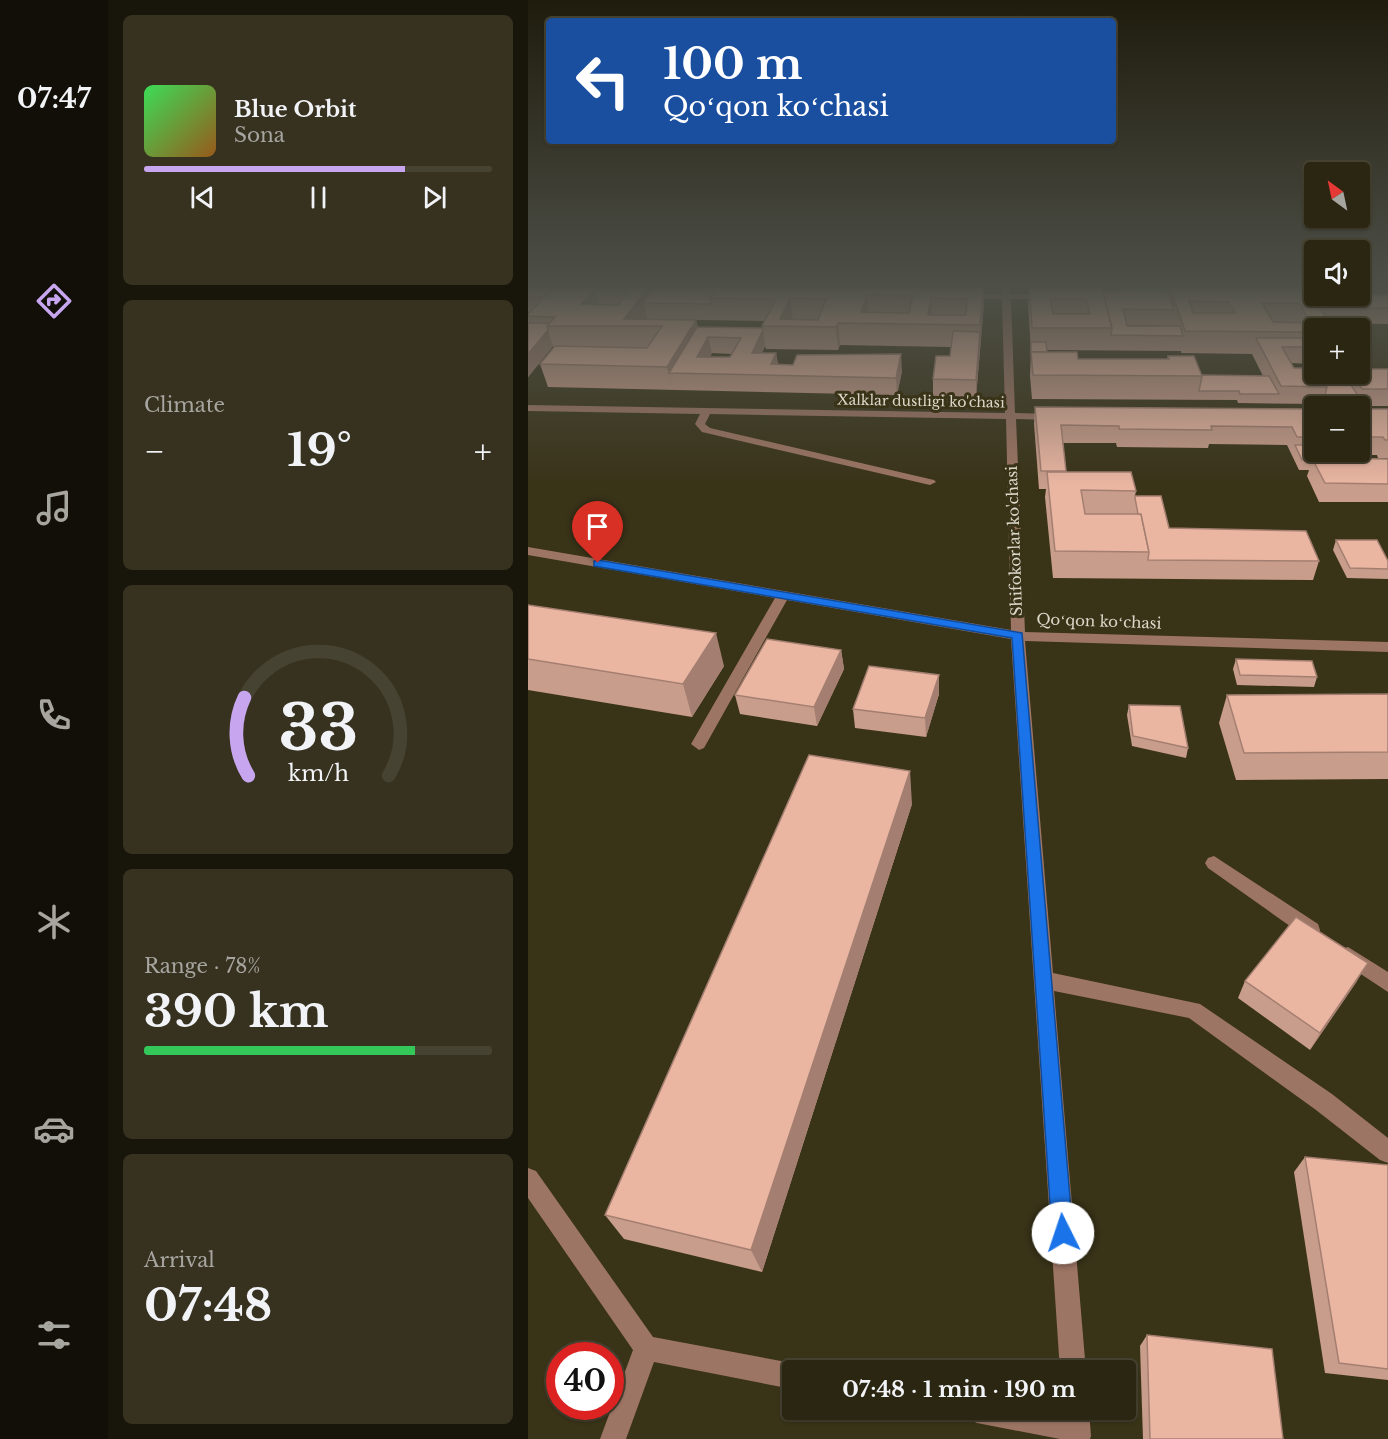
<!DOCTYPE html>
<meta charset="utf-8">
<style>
:root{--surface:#2b2612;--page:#373220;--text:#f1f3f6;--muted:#a6a59f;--line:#474332;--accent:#c7a6ef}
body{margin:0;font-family:"Libre Baskerville",serif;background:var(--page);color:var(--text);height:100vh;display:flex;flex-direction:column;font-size:22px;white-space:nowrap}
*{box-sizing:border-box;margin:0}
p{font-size:20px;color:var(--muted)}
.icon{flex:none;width:33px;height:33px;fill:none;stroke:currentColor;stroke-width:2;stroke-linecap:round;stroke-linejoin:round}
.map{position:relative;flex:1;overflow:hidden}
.panel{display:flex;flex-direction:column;gap:15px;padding:15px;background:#18150a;width:420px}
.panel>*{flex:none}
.top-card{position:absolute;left:18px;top:18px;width:570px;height:126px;border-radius:6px;box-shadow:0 2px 4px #0004,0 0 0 2px var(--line);background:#1a4fa0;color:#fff;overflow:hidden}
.needle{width:39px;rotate:327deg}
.tools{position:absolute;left:776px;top:162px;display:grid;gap:12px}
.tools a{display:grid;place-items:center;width:66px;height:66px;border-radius:6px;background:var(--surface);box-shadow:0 2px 4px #0004,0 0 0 2px var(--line);font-size:30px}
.speed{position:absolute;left:18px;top:1342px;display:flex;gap:12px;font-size:30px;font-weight:700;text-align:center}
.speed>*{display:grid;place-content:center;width:78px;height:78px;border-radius:50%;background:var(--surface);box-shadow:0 2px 4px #0004,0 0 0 2px var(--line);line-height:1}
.speed .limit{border:9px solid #d22;background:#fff;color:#111}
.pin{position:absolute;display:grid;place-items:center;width:51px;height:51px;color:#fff;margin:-62px -26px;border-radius:50% 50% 50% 0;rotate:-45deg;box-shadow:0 0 6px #0007}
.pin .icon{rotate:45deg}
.me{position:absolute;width:66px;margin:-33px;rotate:356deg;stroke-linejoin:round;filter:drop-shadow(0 0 4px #0008)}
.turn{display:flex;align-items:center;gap:21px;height:126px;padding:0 18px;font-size:27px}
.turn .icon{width:78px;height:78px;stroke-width:2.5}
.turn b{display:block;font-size:42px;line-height:51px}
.big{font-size:45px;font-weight:800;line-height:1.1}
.panel .tile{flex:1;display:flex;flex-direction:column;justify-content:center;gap:9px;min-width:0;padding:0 21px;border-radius:9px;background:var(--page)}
.panel .dial{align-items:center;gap:0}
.dial svg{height:156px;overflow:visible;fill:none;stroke:var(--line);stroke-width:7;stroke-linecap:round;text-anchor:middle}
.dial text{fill:var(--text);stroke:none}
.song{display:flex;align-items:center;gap:18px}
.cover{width:72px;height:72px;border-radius:9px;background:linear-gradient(135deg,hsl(130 70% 55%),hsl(30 70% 35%))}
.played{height:6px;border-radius:3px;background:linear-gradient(90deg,var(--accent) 75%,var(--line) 75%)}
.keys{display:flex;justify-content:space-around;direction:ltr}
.heat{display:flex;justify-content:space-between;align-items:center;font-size:33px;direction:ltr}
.charge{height:9px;border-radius:4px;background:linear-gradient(90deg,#34c759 78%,var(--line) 0)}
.trip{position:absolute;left:254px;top:1360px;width:354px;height:60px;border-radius:6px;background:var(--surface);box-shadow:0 2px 4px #0004,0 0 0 2px var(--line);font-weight:800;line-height:60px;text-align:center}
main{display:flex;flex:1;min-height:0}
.tabs{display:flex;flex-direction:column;width:108px;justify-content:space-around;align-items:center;background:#110f07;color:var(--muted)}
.tabs .icon{width:42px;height:42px}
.tabs .selected{color:var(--accent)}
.tabs b{font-size:27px;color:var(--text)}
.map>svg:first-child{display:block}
</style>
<main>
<nav class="tabs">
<b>07:47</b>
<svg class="icon selected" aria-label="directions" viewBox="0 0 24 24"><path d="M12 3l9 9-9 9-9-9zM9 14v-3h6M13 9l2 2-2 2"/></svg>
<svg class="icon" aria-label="music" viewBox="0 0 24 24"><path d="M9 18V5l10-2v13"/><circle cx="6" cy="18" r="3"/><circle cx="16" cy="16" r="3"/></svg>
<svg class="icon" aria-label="phone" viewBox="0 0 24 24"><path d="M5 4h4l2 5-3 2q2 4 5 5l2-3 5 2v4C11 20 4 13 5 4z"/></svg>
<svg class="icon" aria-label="climate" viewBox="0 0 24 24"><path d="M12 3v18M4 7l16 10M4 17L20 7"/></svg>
<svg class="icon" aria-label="car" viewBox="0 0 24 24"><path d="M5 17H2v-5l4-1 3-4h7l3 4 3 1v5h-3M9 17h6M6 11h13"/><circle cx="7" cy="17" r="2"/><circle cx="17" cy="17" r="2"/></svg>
<svg class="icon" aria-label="filters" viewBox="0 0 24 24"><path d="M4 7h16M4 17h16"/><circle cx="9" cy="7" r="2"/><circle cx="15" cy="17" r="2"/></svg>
</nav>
<section class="panel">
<div class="tile">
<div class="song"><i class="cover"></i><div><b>Blue Orbit</b><p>Sona</p></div></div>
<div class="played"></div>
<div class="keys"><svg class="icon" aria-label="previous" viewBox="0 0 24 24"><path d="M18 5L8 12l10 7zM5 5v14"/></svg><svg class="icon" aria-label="pause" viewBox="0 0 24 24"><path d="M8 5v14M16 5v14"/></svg><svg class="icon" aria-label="next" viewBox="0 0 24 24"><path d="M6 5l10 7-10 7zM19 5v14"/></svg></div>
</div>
<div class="tile"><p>Climate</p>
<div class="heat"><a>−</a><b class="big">19°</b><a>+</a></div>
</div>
<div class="tile dial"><svg viewBox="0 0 100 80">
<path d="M14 69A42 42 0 1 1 86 69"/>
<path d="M14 69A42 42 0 0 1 12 29" stroke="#c7a6ef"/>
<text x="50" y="56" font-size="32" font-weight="700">33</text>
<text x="50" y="72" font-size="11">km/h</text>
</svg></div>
<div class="tile"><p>Range · 78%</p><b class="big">390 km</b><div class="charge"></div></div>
<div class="tile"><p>Arrival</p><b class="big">07:48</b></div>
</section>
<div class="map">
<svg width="860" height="1439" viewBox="0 0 860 1439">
<rect width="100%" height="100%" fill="#393318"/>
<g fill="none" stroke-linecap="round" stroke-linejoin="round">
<g fill="#9d7564" fill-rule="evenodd">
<polygon points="474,285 482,285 482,294 521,295 525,297 521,299 483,299 487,413 525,414 530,417 525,420 488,419 497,632 860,642 860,652 497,641 525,973 672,1004 804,1094 860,1138 860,1163 852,1160 788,1110 661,1018 526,991 558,1371 532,1371 483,639 259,600 176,748 171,750 163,744 247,598 0,555 0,547 483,630 478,419 182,414 177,424 182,428 406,480 408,482 402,485 174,432 167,424 172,414 0,411 0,405 477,413 474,299 437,298 433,296 437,294 474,294"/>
<polygon points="686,856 790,924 792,930 790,936 783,938 776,936 680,868 677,863 680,858"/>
<polygon points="820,947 860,972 860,992 813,961 811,955 813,949"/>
<polygon points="0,1168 8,1171 125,1337 264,1363 273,1367 275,1371 264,1371 264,1389 126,1362 98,1439 72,1439 105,1350 0,1198"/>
<polygon points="436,1410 519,1410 535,1413 535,1410 561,1410 563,1436 562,1439 532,1439 449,1423 440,1419"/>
</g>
</g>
<g fill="#c99d8b" fill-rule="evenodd">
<path d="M0,285H457H456V304L448,397L405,396V379L422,356L423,347L312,345L310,350L238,349L237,346L234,353H248L250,364L374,371L369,395L20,387L12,364L26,348L25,346L0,377V314L2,312H0ZM118,319H119L237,321L234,326L235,328L170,327L168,320ZM184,353L204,354L202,357H182Z"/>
<path d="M499,285H574L575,291H592L591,285H657V286H675L673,285H680L676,286L783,295H860V324L801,323L786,328V364L763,363L766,368L793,376L818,377L819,374H831L860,369V406H795L794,404L710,403L709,400L504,399L502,376L503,350L500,305L501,288H499ZM599,325L644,326H599ZM519,350L653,351V353L724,354L735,376L674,375L640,356L639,359H550L519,352Z"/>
<polygon points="507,407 786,409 786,452 831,452 831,409 860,409 860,458 850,458 849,455 798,455 800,458 860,459 860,502 791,502 779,476 781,470 771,470 759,445 681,444 680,448 589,447 588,443 535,443 538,472 608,491 607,496 641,528 791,561 785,580 525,578 517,497 518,489 511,489 506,424"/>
<polygon points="808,540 860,561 860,579 819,578 805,550"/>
<polygon points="0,605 196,666 164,717 0,690"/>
<polygon points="313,650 316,669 289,726 212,714 207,695"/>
<polygon points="708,659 789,677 786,687 709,685 705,669"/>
<polygon points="411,675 411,694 398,737 327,728 325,709"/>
<polygon points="860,694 860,779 708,780 691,723 699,695"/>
<polygon points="601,705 660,748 658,758 604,746 599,715"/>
<polygon points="384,804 234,1272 96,1239 77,1215"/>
<polygon points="717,981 829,981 782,1050 710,998"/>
<polygon points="777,1157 860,1165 860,1380 797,1373 766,1172"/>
<polygon points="619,1335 755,1439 615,1439 612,1346"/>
</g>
<g fill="#a47f71">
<polygon points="122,285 130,285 115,303 119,318 113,326 96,319"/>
<polygon points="456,285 456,304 448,397 448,380"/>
<polygon points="67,289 72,311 60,327 53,304"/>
<polygon points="339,295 340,316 333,312"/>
<polygon points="262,298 265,320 252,319"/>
<polygon points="403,298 404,320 400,315"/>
<polygon points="168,320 173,343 141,373 145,390 139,367"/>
<polygon points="310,323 312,345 310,350 308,327"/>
<polygon points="20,330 25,346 0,377 0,354"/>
<polygon points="235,330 237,346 227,369 224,353"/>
<polygon points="180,337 184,353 172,373 169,357"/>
<polygon points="248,353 250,370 243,364"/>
<polygon points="373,354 374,371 369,395 368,378"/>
<polygon points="188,633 196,666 164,717 155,684"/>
<polygon points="313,650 316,669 289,726 286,707"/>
<polygon points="411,675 411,694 398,737 397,718"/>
<polygon points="382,771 384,804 234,1272 223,1250"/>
<polygon points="840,963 829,981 782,1050 792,1033"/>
</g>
<g fill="#eab6a2" stroke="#a47f71" stroke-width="1.5" fill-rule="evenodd">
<polygon points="0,285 28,285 16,297 0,297"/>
<path d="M28,285H122L96,319L168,320L139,367L12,364L27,346L119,348L134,326H19L27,317L0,316V314ZM67,289L102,290L90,305L53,304Z"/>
<polygon points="128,285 190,285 182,298 183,304 115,303"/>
<path d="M190,285H456L452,325L310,323L308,327L234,326L248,299L182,298ZM339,295L385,296L381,313L333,312ZM262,298L298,299L290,320L252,319ZM403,298L439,299L438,315H400Z"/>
<path d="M501,285H574L584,328H504ZM522,299H558L562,314H525Z"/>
<path d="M641,285L779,288L805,328H786V332L657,331ZM661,301L701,302L707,313H665ZM734,303H771L783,323L745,322Z"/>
<polygon points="575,291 640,292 646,310 595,309 599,326 652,326 655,336 583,335 584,328"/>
<polygon points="783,295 786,295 786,296 860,295 860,308 791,308"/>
<polygon points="0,323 21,323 19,326 20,330 0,354"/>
<path d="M169,327L235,328V330L224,353H248L243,364L265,365L269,355L373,354L368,378L141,373ZM180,337L213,338L202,357H169Z"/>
<polygon points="425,331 452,332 448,380 405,379 408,356 422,356"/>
<polygon points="728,338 786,338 786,347 754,347 766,368 786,368 786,374 792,374 799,387 753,386"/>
<polygon points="503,342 518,342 519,352 503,352"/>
<polygon points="503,352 549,352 550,359 641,359 640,356 666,356 674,376 505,375"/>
<polygon points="831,369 860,369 860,389 834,389 823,374 831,374"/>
<polygon points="674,375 741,376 751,394 712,394 711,391 671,391 674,376"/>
<polygon points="793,376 817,376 831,397 798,397 797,395 799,387"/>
<polygon points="507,407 786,409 786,437 769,437 764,427 683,426 684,430 591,429 591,426 533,425 538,471 513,471"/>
<polygon points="831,409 860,409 860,440 857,440 855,437 831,437"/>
<polygon points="767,445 786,445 786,452 796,452 800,458 784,458 784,460 774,460"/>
<polygon points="784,458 860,459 860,484 797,483"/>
<polygon points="519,472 603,472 608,491 553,490 557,514 613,514 621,552 527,551"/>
<polygon points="607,496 633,496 641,528 778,531 791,561 620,560 621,552 613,514 610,514 607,498"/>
<polygon points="808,540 849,540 860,561 860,569 822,568"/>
<polygon points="0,605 188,633 155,684 0,659"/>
<polygon points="239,639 313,650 286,707 207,695"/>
<polygon points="708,659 784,661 789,677 712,675"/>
<polygon points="341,666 411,675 397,718 325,709"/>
<polygon points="860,694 860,752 716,753 699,695"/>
<polygon points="601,705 652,706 660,748 605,736"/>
<polygon points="281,755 382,771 223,1250 77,1215"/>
<polygon points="768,917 840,963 792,1033 717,981"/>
<polygon points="777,1157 860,1165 860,1369 811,1363"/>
<polygon points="619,1335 744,1349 755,1439 622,1439"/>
</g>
<linearGradient id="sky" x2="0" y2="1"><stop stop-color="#1f1c0d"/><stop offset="0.59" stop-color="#4e5048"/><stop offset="1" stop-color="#4e5048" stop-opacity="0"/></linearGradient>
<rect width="860" height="486" fill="url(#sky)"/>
<polygon fill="#1a73e8" stroke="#114b97" stroke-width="1.5" points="70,560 494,633 545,1233 542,1240 535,1243 527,1240 524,1233 484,638 66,566 66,561"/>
<g text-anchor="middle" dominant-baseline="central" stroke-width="6" stroke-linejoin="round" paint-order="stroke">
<g font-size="14" fill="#dcd8c9" stroke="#393318">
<text transform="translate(393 401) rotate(1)">Xalklar dustligi ko'chasi</text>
</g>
<g font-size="15" fill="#dcd8c9" stroke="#393318">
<text transform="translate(486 541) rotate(-92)">Shifokorlar ko'chasi</text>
<text transform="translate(571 621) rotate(2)">Qoʻqon koʻchasi</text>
</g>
</g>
</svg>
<div class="tools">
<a><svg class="needle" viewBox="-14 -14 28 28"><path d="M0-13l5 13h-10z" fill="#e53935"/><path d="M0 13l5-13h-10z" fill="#a6a59f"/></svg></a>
<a><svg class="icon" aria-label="sound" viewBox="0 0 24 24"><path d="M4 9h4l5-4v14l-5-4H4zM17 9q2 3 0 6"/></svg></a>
<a>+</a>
<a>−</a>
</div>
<div class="speed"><div class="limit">40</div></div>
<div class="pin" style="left:70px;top:563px;background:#d93025"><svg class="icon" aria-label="arrive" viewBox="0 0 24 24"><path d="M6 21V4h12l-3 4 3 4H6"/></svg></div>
<svg class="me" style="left:535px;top:1233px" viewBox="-20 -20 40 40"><circle r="19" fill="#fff"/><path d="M0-13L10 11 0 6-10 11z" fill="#1a73e8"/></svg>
<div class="trip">07:48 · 1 min · 190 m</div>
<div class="top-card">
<div class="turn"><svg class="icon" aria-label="left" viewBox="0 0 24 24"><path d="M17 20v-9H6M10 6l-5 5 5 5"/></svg><div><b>100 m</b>Qoʻqon koʻchasi</div></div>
</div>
</div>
</main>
